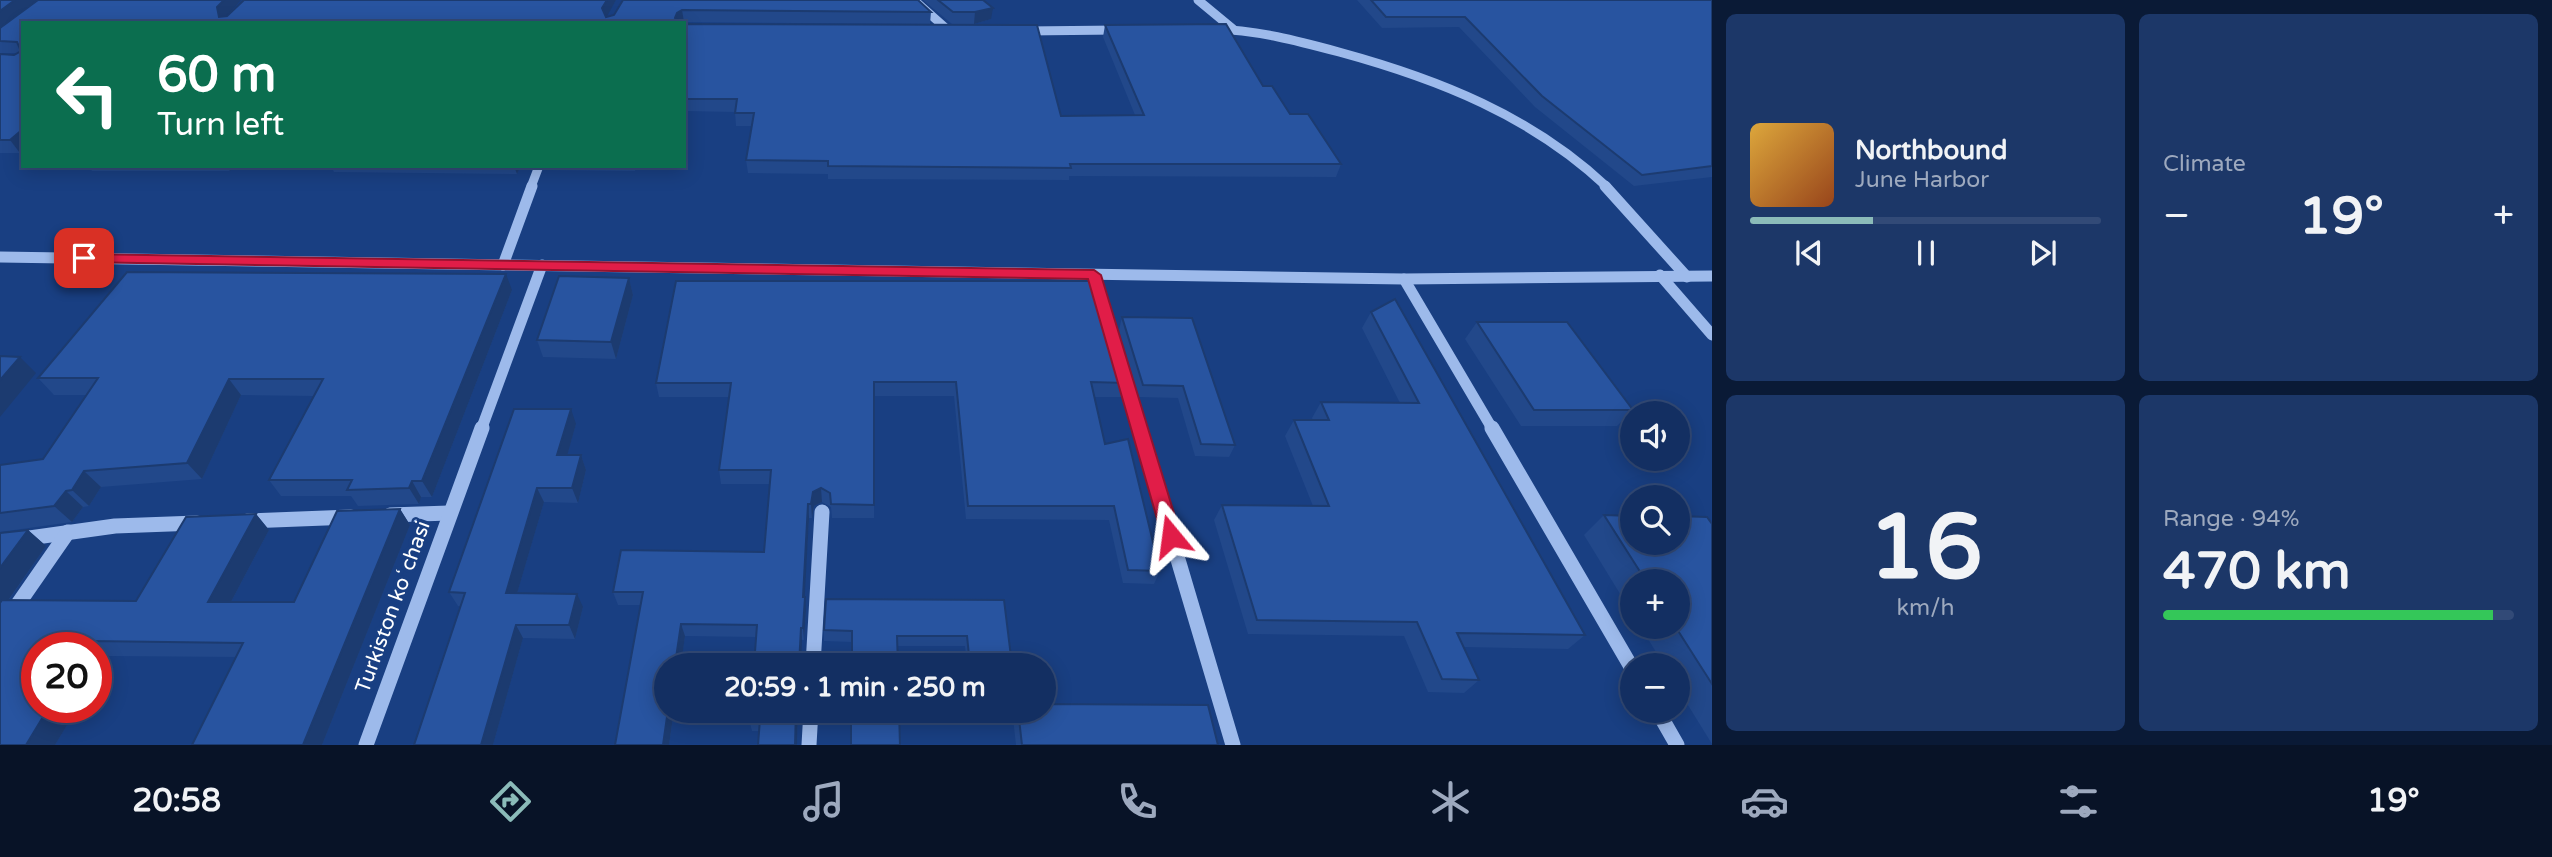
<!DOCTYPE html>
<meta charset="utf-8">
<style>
:root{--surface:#132f62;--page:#1c3768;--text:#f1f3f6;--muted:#9da9be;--line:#324a77;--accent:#8bbbb9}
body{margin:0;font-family:"Varela Round",sans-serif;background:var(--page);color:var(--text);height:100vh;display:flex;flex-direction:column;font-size:26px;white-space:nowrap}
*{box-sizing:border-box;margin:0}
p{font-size:23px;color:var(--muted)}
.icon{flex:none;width:38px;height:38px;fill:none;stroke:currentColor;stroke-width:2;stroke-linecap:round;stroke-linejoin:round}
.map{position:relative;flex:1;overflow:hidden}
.drawer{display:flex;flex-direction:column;gap:14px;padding:14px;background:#0a1a36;width:840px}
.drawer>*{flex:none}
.guide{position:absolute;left:21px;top:21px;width:665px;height:147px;border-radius:0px;box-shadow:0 4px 18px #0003,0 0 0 2px var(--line);background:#0b6e4f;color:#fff;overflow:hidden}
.controls{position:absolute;left:1620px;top:401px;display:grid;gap:14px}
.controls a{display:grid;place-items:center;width:70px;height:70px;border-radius:50%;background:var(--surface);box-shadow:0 4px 18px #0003,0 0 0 2px var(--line);font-size:35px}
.speed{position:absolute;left:21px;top:632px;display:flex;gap:14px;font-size:35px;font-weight:700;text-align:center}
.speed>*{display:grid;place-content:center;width:91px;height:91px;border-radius:50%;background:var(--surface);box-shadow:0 4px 18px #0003,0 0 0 2px var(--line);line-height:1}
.speed .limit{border:10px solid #d22;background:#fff;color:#111}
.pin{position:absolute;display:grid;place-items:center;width:60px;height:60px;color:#fff;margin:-30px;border-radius:14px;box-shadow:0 4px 10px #0006}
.me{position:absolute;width:77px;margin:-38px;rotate:344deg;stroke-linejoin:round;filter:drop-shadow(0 0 5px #0008)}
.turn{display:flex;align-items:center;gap:24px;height:147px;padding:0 21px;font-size:32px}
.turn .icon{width:91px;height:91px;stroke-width:2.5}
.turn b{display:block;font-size:49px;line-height:60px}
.big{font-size:52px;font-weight:700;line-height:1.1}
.drawer .widget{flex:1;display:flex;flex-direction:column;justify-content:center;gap:10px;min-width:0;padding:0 24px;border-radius:10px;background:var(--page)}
.drawer .dial{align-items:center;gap:0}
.dial b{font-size:91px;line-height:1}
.song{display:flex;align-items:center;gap:21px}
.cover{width:84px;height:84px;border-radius:10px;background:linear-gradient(135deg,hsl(40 70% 55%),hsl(20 70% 35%))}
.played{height:7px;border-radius:4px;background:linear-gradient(90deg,var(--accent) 35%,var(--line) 35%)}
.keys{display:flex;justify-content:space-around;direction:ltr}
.heat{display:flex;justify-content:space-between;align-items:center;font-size:38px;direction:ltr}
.charge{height:10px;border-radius:5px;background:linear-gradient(90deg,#34c759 94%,var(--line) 0)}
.drawer .tiles{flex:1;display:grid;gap:14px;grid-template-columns:repeat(2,1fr)}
.trip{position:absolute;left:654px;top:653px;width:402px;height:70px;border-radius:35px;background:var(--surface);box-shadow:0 4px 18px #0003,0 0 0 2px var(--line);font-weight:700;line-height:70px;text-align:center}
.menu{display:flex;height:112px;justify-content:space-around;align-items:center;background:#081327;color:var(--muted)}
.menu .icon{width:49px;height:49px}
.menu .current{color:var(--accent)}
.menu b{font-size:32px;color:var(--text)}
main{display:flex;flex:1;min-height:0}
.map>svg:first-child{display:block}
</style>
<main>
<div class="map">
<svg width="1712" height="745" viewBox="0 0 1712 745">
<rect width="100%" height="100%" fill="#193f82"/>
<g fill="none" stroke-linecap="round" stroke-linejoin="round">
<g stroke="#9dbaeb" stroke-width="9">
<polyline points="914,0 949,31 954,31"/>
<polyline points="1198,0 1233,29"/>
<path d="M1214,29C1257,30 1298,41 1339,52C1438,79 1532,116 1607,187"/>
<polyline points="1025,31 1119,30"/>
<polyline points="531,187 539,166"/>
</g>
<g stroke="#9dbaeb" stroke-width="11">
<polyline points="1605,186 1687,277"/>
<polyline points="0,257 1404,279 1712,276"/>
<polyline points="503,265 532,186"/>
<polyline points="1094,275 1140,430"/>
<polyline points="1660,275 1712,335"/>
<polyline points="1404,279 1493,430"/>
<polyline points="481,430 542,265"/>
</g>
<g stroke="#9dbaeb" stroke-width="15">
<polyline points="1139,428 1233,745"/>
<polyline points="1492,428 1633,670"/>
<polyline points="390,515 449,513"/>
<polyline points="247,521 351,517"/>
<polyline points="0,542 115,526 197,523"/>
<polyline points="0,630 68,532"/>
<polyline points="813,665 822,512"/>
<polyline points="1657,710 1677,745"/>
<polyline points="366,745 482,428"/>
<polyline points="809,745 811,710"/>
</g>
</g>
<g fill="#22488a">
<polygon points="0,0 226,16 616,0 606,17 614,15 623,0 931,12 930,24 684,22 23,23 23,150 20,153 0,153 0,54 14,55 17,53 0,53"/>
<polygon points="923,0 983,0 991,19 974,24 952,24"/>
<polygon points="1357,0 1712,0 1712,177 1634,186 1535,107 1459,27 1382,28"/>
<polygon points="684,24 1061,116 1135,115 1103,37 1105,25 1263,86 1290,114 1341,164 1336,177 1069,176 1069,180 828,179 828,174 748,173 746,160 752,126 736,126 735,112 684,111"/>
<polygon points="88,166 234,166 230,171 92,171"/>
<polygon points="331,166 532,166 530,170 519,170 517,174 334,172"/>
<polygon points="544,166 636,166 635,171 545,170"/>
<polygon points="629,278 633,295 616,359 543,357 537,340"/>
<polygon points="676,281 1126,383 1122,397 1094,397 1105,444 1160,571 1154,584 1123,583 1109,520 966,519 954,396 874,396 874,518 832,518 831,507 822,502 814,506 812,518 809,518 804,597 806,610 804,640 756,637 685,636 669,745 615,745 641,605 618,605 613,592 764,552 770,484 721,484 719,470 729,397 659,397 656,383"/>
<polygon points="512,290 432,497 421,497 419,504 358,506 351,496 281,496 269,480 314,396 241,395 202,479 101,487 89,506 83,507 72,522 0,532 0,465 43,459 87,395 54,395 38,378"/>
<polygon points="1371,312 1585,635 1568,649 1464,647 1479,680 1464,693 1428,692 1404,636 1248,634 1214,520 1222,505 1313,506 1285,436 1294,420 1313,420 1312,418 1321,402 1400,403 1362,328"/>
<polygon points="1122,317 1235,445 1229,457 1195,456 1178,398 1139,397 1119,330"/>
<polygon points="1477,322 1633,410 1617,426 1521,426 1465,339"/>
<polygon points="576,424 567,455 581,455 586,470 578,503 544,502 517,593 583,607 575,639 523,638 493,745 414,745 461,606 458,606 449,592"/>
<polygon points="400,509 410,525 322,745 192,745 236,657 109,656 37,707 78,707 55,745 0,745 0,533 28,530 46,546 9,600 136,601 256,514 269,530 231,602 294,602"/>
<polygon points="1604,515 1712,524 1712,744 1678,689 1678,665 1664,665 1640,626 1678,626 1678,581 1633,581 1633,615 1584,535"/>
<polygon points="1004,600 1012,665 967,665 965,646 897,646 852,642 824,641 824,630"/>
<polygon points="750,710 798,710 797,745 759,731 752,731 749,719"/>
<polygon points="970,710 1045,710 1218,745 1016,745 1013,718 971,717"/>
</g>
<g fill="#1c3b70">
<polygon points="15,0 38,0 0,29 0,11"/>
<polygon points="224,0 241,0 224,19 219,17 217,7"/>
<polygon points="607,0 616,0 605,20 602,8"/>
<polygon points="993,8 991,19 974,24 975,12"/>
<polygon points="682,10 684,22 676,23 675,18 677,13"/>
<polygon points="23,129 23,150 20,153 10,140"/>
<polygon points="227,166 234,166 230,171"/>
<polygon points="514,166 518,166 519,170 517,174"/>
<polygon points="506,274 512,290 432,497 422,481"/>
<polygon points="629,278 633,295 616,359 611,342"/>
<polygon points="20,357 36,373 0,417 0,380"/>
<polygon points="229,379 241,395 202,479 187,463"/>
<polygon points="571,409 576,424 563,470 557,455"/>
<polygon points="581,455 586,470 578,503 572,488"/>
<polygon points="84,471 101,487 89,506 72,490"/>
<polygon points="412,481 421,497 419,504 409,488"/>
<polygon points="537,488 544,502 513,607 506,593"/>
<polygon points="821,488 822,502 814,506 812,518 811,504 813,492"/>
<polygon points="66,491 83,507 72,522 54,506"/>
<polygon points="808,504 809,518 804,610 803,597"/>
<polygon points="400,509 410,525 322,745 303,745"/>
<polygon points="256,514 269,530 223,617 208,602"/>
<polygon points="28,530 46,546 0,612 0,568"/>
<polygon points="577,594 583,607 575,639 569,625"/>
<polygon points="805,597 806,610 804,640 803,628"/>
<polygon points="681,624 685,636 681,665 675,665"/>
<polygon points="516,625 523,638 493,745 481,745"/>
<polygon points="801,628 802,640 801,665 799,665"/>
<polygon points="90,641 109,656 96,677 96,648 86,648"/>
<polygon points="49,707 78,707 55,745 26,745"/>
<polygon points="668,710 674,710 669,745 663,745"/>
<polygon points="796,710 798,710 797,745 795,745"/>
</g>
<g fill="#2854a0" stroke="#1c3b70" stroke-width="2">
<polygon points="0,0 15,0 0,11"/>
<polygon points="38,0 224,0 217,7 219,17 227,16 244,0 607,0 602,8 606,17 614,15 623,0 918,0 931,12 682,10 677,13 675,18 681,23 23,23 23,129 10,140 0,140 0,54 14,55 21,51 17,42 0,41 0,28"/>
<polygon points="938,0 983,0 993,8 975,12 953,12"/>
<polygon points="1371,0 1712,0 1712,166 1642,175 1542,96 1465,17 1386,17"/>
<polygon points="684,24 1037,25 1061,116 1144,115 1105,25 1226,24 1263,86 1272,86 1290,114 1308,114 1341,164 1070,164 1071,168 828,166 828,161 746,160 754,113 735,113 737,99 684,99"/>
<polygon points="127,272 506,274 422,481 412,481 409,488 347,490 352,480 269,480 323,379 229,379 187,463 84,471 72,490 66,491 54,506 0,513 0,465 43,459 98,378 38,378"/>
<polygon points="559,276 629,278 611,342 537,340"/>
<polygon points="676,281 1095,281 1126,383 1091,382 1105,444 1128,439 1160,571 1128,570 1114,506 968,506 956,382 874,382 874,505 831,504 830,493 821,488 813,492 811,504 808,504 803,597 805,597 803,628 801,628 799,665 754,665 757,625 681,624 675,665 667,665 667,710 668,710 663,745 615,745 643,592 613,592 621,550 764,552 771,470 719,470 731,383 656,383"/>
<polygon points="1395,299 1585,635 1457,633 1479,680 1442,679 1417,622 1257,620 1222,505 1329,506 1294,420 1329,420 1321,402 1419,403 1371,312"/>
<polygon points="1122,317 1192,318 1235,445 1201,444 1183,386 1143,385"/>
<polygon points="1477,322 1567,322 1633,410 1534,410"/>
<polygon points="0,356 20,357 0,380"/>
<polygon points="514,409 571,409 557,455 581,455 572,488 537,488 506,593 577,594 569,625 516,625 481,745 414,745 465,593 449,592"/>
<polygon points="400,509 303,745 192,745 243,643 90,641 86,648 37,648 37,707 49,707 26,745 0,745 0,603 2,600 136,601 186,517 256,514 208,602 294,602 337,511"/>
<polygon points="1604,515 1633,516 1633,542 1678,542 1678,516 1707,517 1712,524 1712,684 1675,626 1678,626 1678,581 1646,581"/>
<polygon points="28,530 0,568 0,533"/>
<polygon points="826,599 1004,600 1012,665 970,665 967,636 897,636 898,665 852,665 852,631 824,630"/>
<polygon points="1045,704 1208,705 1218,745 1022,745 1018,710 1045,710"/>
<polygon points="750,710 796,710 795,745 758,745 760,719 749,719"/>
<polygon points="851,710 899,710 900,745 851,745"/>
</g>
<polygon fill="#e11d48" stroke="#92132f" stroke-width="2" points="84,254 1094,270 1101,275 1181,536 1178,542 1171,544 1165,542 1162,536 1088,279 79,262 77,258"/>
<g text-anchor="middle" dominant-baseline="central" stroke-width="7" stroke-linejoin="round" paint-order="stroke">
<g font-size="21" fill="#fff" stroke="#193f82">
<text transform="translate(393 607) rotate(-70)">Turkiston koʻchasi</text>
</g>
</g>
</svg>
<div class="controls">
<a><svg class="icon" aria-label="sound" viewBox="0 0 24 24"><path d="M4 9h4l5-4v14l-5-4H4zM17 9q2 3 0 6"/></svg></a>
<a><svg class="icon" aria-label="search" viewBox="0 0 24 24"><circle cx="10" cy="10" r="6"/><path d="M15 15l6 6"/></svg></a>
<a>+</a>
<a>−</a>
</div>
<div class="speed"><div class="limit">20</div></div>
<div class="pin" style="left:84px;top:258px;background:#d93025"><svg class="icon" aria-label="arrive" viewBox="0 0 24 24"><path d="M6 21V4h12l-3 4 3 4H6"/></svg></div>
<svg class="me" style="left:1171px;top:536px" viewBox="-20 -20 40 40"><path d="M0-17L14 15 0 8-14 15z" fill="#e11d48" stroke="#fff" stroke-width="4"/></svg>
<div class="trip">20:59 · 1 min · 250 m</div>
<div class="guide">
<div class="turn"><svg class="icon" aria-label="left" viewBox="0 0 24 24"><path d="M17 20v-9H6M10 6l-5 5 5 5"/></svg><div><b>60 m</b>Turn left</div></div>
</div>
</div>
<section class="drawer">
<div class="tiles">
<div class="widget">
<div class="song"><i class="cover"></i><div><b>Northbound</b><p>June Harbor</p></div></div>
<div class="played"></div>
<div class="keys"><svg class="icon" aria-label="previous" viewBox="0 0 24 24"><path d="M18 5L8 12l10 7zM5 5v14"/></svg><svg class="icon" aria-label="pause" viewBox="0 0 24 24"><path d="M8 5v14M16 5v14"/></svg><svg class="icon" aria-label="next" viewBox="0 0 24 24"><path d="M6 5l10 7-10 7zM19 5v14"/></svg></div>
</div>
<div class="widget"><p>Climate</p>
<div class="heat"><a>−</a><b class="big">19°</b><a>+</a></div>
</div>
<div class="widget dial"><b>16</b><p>km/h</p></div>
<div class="widget"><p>Range · 94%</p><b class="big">470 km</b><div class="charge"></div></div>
</div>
</section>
</main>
<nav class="menu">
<b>20:58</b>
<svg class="icon current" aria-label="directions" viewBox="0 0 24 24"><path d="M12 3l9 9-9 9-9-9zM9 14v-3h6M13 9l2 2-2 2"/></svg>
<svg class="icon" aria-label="music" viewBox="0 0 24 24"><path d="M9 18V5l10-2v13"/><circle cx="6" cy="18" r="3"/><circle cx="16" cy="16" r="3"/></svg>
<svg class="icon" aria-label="phone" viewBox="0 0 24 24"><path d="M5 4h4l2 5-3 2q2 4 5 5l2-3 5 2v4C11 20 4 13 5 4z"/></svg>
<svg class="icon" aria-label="climate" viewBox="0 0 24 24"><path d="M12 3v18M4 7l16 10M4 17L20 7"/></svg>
<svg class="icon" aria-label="car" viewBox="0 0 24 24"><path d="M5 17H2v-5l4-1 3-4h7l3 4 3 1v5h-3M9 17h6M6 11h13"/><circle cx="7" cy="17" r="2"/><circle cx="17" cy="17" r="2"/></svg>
<svg class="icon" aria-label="filters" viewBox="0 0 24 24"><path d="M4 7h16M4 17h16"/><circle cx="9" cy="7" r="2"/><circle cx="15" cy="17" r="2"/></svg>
<b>19°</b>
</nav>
